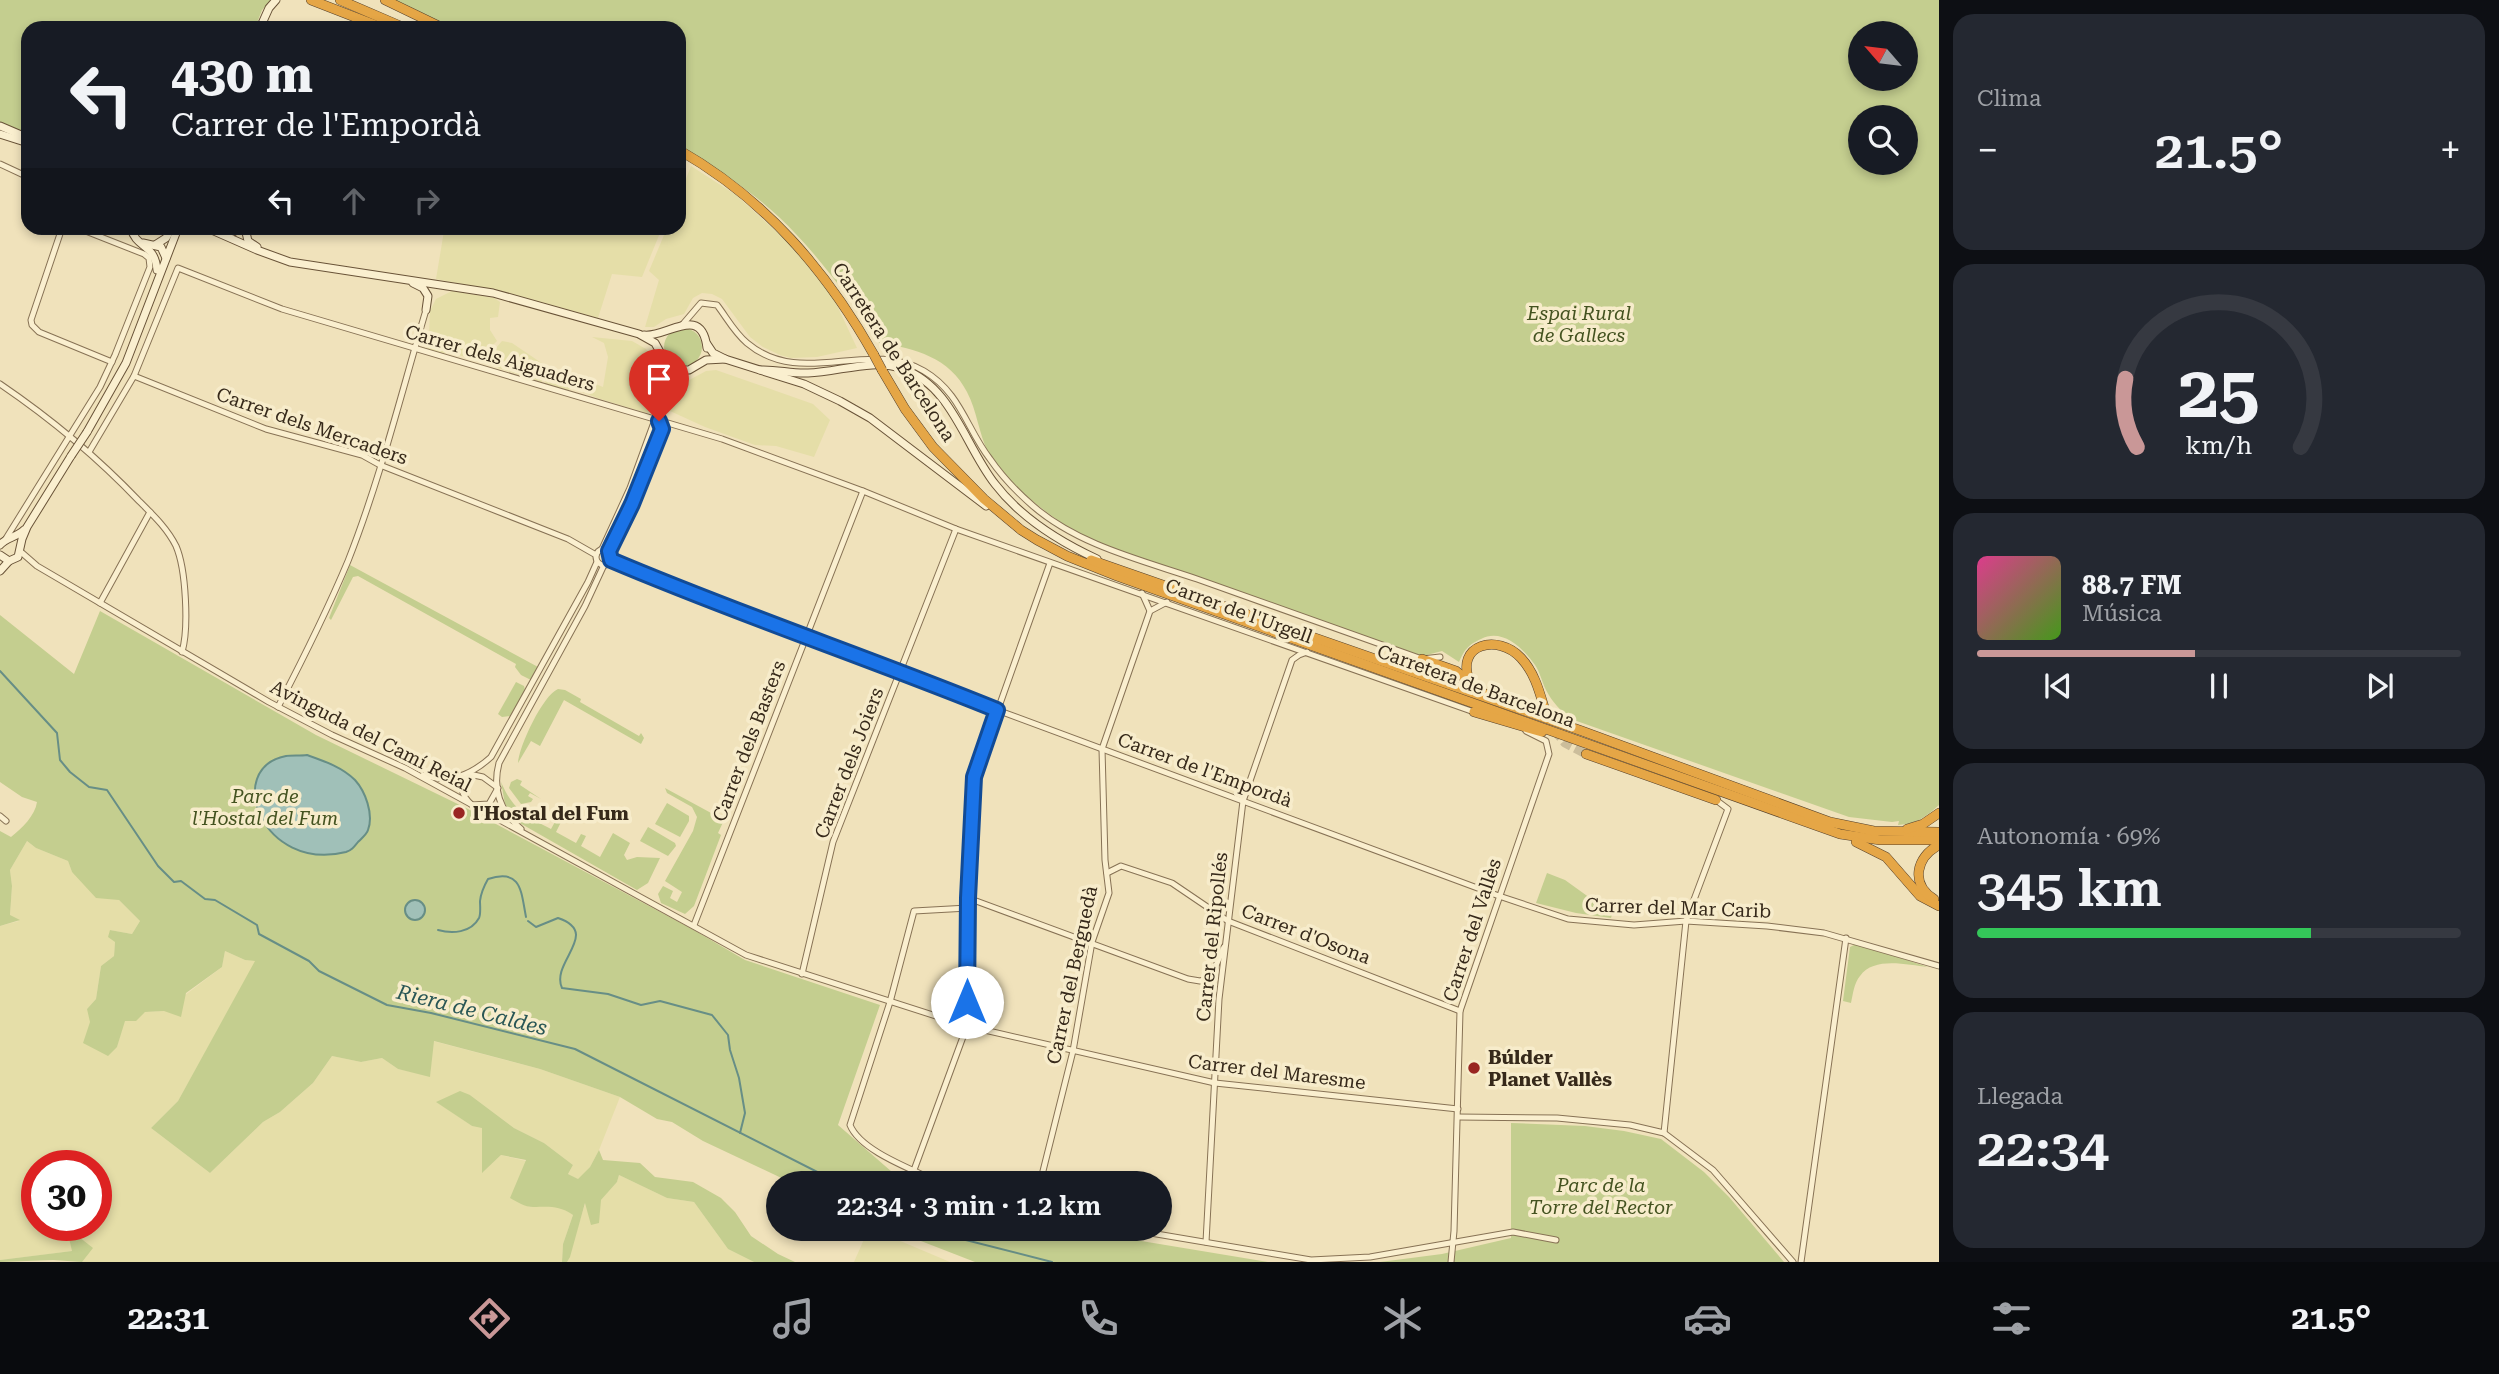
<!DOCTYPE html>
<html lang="es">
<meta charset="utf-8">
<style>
:root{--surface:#171b24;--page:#242831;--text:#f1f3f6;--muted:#9ea1a6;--line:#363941;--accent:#c99797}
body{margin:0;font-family:"Roboto Serif",serif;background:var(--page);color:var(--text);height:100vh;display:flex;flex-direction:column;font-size:26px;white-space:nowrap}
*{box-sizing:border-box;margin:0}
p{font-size:23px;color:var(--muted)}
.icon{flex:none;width:38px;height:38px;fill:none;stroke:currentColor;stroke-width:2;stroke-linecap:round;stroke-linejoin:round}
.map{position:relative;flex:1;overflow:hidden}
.details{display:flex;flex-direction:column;gap:14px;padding:14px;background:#0d0f14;width:560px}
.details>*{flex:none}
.banner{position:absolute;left:21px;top:21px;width:665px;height:214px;border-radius:21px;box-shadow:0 4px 10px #0003;background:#171b24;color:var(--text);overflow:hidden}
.needle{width:46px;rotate:298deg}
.buttons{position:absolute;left:1848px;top:21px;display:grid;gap:14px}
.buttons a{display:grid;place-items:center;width:70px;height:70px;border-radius:50%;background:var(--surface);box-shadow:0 4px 10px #0003;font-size:35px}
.speed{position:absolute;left:21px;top:1150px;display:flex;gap:14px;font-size:35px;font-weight:700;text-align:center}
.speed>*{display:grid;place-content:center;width:91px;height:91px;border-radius:50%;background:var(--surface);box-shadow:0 4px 10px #0003;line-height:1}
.speed .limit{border:10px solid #d22;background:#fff;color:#111}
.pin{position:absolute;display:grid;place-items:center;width:60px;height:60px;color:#fff;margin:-72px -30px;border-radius:50% 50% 50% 0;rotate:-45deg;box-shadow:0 0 7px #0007}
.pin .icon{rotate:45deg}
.me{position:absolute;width:77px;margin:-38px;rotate:0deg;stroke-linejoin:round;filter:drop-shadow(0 0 5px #0008)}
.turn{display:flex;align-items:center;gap:24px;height:147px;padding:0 35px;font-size:32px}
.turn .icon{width:91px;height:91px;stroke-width:2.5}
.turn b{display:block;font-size:49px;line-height:60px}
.lanes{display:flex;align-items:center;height:66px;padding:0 35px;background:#0003;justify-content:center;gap:35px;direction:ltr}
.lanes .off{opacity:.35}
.big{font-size:52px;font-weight:600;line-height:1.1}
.details .tile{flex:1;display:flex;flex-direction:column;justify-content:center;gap:10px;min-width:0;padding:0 24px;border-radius:21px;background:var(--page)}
.details .dial{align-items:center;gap:0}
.dial svg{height:182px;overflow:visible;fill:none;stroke:var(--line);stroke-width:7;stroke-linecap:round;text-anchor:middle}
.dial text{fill:var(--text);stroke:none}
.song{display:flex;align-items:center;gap:21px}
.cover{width:84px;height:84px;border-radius:10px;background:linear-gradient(135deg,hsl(330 70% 55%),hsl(100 70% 35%))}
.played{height:7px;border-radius:4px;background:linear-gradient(90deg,var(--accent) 45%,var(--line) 45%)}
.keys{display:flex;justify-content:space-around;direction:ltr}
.heat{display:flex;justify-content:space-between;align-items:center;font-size:38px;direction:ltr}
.charge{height:10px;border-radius:5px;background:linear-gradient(90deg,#34c759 69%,var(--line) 0)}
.trip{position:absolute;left:766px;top:1171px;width:406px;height:70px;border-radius:35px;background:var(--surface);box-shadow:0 4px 10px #0003;font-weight:600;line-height:70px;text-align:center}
.tab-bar{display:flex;height:112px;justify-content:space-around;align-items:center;background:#090b0e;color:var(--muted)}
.tab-bar .icon{width:49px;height:49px}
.tab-bar .current{color:var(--accent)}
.tab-bar b{font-size:32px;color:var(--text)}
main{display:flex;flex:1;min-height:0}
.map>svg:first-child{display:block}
</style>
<main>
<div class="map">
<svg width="1939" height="1262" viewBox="0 0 1939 1262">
<rect width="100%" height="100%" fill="#f0e2bb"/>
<g fill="#e5dea8">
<polygon points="691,166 736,195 796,249 834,299 857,348 817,357 791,358 780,355 763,347 750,337 722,299 712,294 702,293 693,298 684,314 666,319 654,327 645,327 659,280 649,271 667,228 679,228 679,197"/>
<polygon points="439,228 662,228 642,277 612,274 598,318 509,293 436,279 444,231"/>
<polygon points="452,291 494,298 500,302 498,317 490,318 490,330 497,341 477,361 450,352 443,354 428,349 423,344 422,338 429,336 430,311 436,299"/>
<polygon points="592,337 632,341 646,349 661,371 662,382 661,394 656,409 652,412 646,413 597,398 580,391 579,386 574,384 568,391 545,384 546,378 568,385 573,384 576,376 603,387 608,357 604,343"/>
<polygon points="502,341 512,343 543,364 542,382 483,363"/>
<polygon points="716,370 813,404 830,420 814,457 776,446 755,445 705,427 670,411 680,385 706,371"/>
<polygon points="27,841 36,848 68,861 72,872 119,900 140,921 132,934 110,930 115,942 114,956 101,966 96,999 87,1009 117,1047 124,1021 145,1012 164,1011 222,967 225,951 245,960 256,961 178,1101 151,1128 210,1173 263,1122 280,1112 313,1083 332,1056 361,1062 382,1058 398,1069 430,1076 433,1041 540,1069 620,1097 599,1150 590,1167 579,1180 568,1174 573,1165 544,1143 514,1128 470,1095 437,1102 472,1126 482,1127 483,1172 501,1155 526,1161 511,1198 530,1207 547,1205 561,1207 573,1215 563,1244 562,1262 82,1262 74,1225 96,1225 96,1166 37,1166 37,1225 66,1225 73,1251 0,1260 0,926 19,921 10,916 12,886 10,870"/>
<polygon points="619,1175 667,1198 694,1202 728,1249 754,1262 567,1262 586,1201 601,1200 617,1182"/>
<polygon points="869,1228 872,1229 950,1262 854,1262"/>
</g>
<g fill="#c4ce8f" fill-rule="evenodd">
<polygon points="0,0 272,0 262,10 255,28 28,28 28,136 0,124"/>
<path d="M391,0H1939V805C1926,817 1916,824 1898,825L1899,821L1892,822L1849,817L1571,719C1561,711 1552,702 1546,690C1542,682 1540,672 1535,665C1523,648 1502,628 1481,639C1468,645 1465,649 1459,662L1442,651L1423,656C1346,631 1269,604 1192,577C1147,560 1090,546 1052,516C1031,501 1000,475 988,452C979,434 977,411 967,392C950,358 915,348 879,343C850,299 818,254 779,217C749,189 714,167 679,146V28H447ZM1860,33H1906V79H1860ZM1860,117H1906V163H1860Z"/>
<circle cx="683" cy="347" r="19"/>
<polygon points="350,565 538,667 531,680 521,675 515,667 516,664 358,576 353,577 331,620 329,618"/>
<path d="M100,611L316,735L468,809L692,929L745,960L880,1005L838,1125L892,1172L917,1183H792L703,1141L672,1122L657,1119L620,1097L540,1069L434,1041L430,1077L398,1069L382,1058L361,1062L332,1056L313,1083L280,1112L263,1122L210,1173L151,1128L178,1101L255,961L245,960L225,951L222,967L186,993L181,1017L164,1011L145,1012L136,1021H125L117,1047L108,1056L83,1043L90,1022L87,1009L96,999L101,966L114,956L115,942L108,937L110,930L132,934L140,921L119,900L96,898L72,872L68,861L36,848L27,841L10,870L12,886L10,915L20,920L0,926V831L11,837C22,828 35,816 37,802L22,797L0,782V615L74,674Z"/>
<polygon points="516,682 524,686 525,690 510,716 502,717 498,714"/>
<path d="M558,689L565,690L581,699L580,702L639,736L641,733L644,738L641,744L564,700L540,746L531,741L518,763C519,746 543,695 558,689Z"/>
<polygon points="517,779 522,781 520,785 541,799 530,793 528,796 533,799 531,802 521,804 509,788 511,782"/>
<path d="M501,782C513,810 526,816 551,829L556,820L561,822L556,832L576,843L581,834L586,836L581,846L600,857L613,833L630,843L624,855L627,860L637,857L660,858L648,883L637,890L518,822L505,804Z"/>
<polygon points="665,788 724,820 718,833 721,835 694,906 685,914 661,903 658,894 663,886 673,891 670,898 677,902 682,892 665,881 693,831 697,817 692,807 667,793"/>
<polygon points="667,803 689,816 689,821 680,837 655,824"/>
<polygon points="648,827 675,843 676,846 668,856 640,841"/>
<polygon points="1547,873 1565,880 1590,898 1615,904 1611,918 1576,913 1536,903"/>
<path d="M1856,944L1864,946L1928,967C1907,965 1874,956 1860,976C1854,983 1853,994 1851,1003L1843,1001L1850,947Z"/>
<path d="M460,1091L470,1095L514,1128L544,1143L573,1165L568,1174L578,1179L590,1167L599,1150L603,1160L640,1163L655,1177L693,1182L721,1198L735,1212L751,1236L778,1254L795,1262H754L728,1249L694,1202L667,1198L619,1175L617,1182L601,1200L599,1223L591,1225L585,1203L570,1257L567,1262H562L563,1244L573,1215C558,1205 549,1207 533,1207C525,1207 517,1202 510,1198L526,1160L501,1155L482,1173V1128L472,1126L436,1102Z"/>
<polygon points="1511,1123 1585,1126 1624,1131 1661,1139 1704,1172 1729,1197 1784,1262 1380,1262 1442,1254 1511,1238"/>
<polygon points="66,1225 74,1225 79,1237 93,1248 82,1262 53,1260 0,1262 0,1260 72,1251"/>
<polygon points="890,1229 1069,1229 1268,1262 975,1262"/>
</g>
<g fill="#a0c0b8" stroke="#678e86" stroke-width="2">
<path d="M307,755C324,761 342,767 355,780C365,791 374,814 368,830C367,834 361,839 358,842C354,847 352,850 346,852C262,873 223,768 286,756C292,755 300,756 307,755Z"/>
<circle cx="415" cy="910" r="10"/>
</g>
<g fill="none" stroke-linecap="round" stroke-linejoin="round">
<g stroke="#678e86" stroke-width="2">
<polyline points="0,671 57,733 60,760 70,772 89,787 107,790 158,866 174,882 181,881 205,899 215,900 257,925 259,934 309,961 319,971 387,1005 431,1013 575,1049 839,1183"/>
<path d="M528,921L536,927L558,918C602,933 550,962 562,988L608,994L641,1005L660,1001L712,1015L728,1035L730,1050L739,1078L745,1113L740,1133"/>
<path d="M438,930C452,934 471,933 479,918C481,914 480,906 480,901C481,892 484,886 488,879C522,868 521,892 526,917"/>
<polyline points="932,1228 946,1235 1052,1262"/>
</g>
<polyline stroke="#cbbd9b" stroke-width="9" stroke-dasharray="9 4.5" stroke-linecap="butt" points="1555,731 1565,743 1586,754"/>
<g stroke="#877255" stroke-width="7">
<g id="street">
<polyline points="0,164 28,177"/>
<polyline points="62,228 31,320 32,325 39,332 112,362"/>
<path d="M683,324L701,303L717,305C727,318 734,332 747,343C802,389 867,338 924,371C961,393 966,428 990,459C1001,475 1018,493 1033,506C1078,545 1141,560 1197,579C1272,606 1347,633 1422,659L1440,657"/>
<polyline points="666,364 671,376 670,384"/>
<polyline points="134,376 266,429 362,455 380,465 568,539 596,555"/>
<path d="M0,384C50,418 97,457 139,501C153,515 167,528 176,546C186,569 189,628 182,652"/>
<polyline points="89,452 134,376 178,268 282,309 722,439 863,491 956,529 1474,712"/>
<polyline points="5,540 100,387 115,355 150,267 149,258 144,254 78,228"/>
<circle cx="604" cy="557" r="8"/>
<path d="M602,549L630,488L653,425C671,412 663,381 686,371"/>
<polyline points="609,551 626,517 662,429 659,421"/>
<polyline points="21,552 37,566 269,702 332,735 405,768 746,955 967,1026 1215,1083 1458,1109"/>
<polyline points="611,560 701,598 806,638 902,671 997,710 1499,896 1568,919 1634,925 1686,921 1767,926 1824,933 1939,966"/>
<polyline points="1142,593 1150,611"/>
<polyline points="100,603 150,512"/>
<path d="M278,707C303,659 327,611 348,561C380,480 401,394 426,310"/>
<path d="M469,774L483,777L498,788L489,804L472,805C461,795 458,786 469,774Z"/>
<path d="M423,775C450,784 471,775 491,757L588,582L597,562"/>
<polyline points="0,816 6,821"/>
<path d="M521,829C501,812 492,790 499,763L585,606L604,565"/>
<polyline points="1107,873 1121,866 1172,883 1228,921 1460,1011"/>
<polyline points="968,898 1188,979 1200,981 1211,977 1224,947"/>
<polyline points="694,925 863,491"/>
<polyline points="802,974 833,842 956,529"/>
<polyline points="1458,1117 1557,1118 1630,1125 1664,1133 1713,1170 1793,1262"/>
<polyline points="1664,1133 1686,921 1728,809 1716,800"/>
<polyline points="914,1170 967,1026 968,898 974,777 1050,563"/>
<path d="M940,1183C915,1170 861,1152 850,1125L890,1002L914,911L968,908"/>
<polyline points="1040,1183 1073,1051 1092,942 1109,893 1105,860 1102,749 1150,611 1167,602"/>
<polyline points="1121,1228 1311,1260 1370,1257 1513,1232 1556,1240"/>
<polyline points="1206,1242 1219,999 1243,801 1292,660 1299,655 1307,652"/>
<polyline points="1451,1262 1454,1231 1460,1011 1549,754 1546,741 1526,731"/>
<polyline points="1801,1262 1846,938"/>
</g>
</g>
<g stroke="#695338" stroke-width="9">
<g id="secondary">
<polyline points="260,28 269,8 276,0"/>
<polyline points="0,126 28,138"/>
<polyline points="0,134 28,143"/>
<path d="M131,228C136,249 155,243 157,270"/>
<polyline points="207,228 257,250 290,262 493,293 639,334 655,343 666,363 677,370 689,370 706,360 725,359"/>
<polyline points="245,228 248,241 257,247"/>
<polyline points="219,229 233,232 240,228"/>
<polyline points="143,243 161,247 166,258"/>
<polyline points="155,245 166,238 172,228"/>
<polyline points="413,283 423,288 428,296 426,310"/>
<path d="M644,335C666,338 702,303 707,348"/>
<polyline points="707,344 713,353 725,359 804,384 840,401 870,418 986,506"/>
<path d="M760,370C776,369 792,374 808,373C840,372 872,358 903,369C952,386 965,446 995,484C1021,518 1058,541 1097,559"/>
<polyline points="87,432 126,363 178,228"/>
<path d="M0,545C5,538 17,537 24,530"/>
<polyline points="0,555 9,561"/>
<polyline points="0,571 9,561 18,557 22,539 27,527 71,456"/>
</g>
</g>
<g stroke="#543f2a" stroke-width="10">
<g id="highway">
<polyline points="311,0 383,28"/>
<polyline points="340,0 405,28"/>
<polyline points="385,0 443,28"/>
<path d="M679,150C765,199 826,270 874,355"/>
<polyline points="882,370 905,409 933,447 984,499 1021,530 1037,540 1067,556 1117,576 1840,834 1880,840 1939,840"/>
<polyline points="1091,560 1582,731 1830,822 1874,831 1939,832"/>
<polyline points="1422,659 1456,671 1486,695"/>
<path d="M1470,682C1454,644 1498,633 1521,658C1534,672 1539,690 1544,707"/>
<polyline points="1474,712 1542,732"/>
<polyline points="1586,754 1716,800"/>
<polyline points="1907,829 1923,824 1939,813"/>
<polyline points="1856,842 1886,857 1920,896 1939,906"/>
<path d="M1934,899C1910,884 1916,857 1939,845"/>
</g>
</g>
<use href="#street" stroke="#faefcf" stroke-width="5"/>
<use href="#secondary" stroke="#faefcf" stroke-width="7"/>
<use href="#highway" stroke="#e5a646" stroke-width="9"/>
<g stroke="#695338" stroke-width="9" stroke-linecap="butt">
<polyline id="secondary-bridge" points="71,456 87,432"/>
</g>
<g stroke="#543f2a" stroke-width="10" stroke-linecap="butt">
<polyline id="highway-bridge" points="874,355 882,370"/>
</g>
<use href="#secondary-bridge" stroke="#faefcf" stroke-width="7"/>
<use href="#highway-bridge" stroke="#e5a646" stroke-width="9"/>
</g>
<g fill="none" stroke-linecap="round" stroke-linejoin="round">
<g stroke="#114b97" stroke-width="18">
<path id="route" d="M659,421L662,429L632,504L609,551L611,560C738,614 869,658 997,710L974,777L968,898L967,1002"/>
</g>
<use href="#route" stroke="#1a73e8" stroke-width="12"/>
</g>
<g fill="#992622" stroke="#f7eccb" stroke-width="2.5">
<circle cx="459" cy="813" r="7"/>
<circle cx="1474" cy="1068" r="7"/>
</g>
<g text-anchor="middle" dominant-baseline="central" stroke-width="7" stroke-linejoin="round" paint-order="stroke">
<g font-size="19" font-style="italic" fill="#445320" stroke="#f7eccb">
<text x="1579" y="313">Espai Rural<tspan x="1579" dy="22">de Gallecs</tspan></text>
<text x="265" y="796">Parc de<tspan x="265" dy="22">l'Hostal del Fum</tspan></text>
<text x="1601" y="1185">Parc de la<tspan x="1601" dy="22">Torre del Rector</tspan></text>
</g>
<g font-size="19" fill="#36291a" stroke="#f7eccb">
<text transform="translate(894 352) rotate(57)">Carretera de Barcelona</text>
<text transform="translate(500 358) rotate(16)">Carrer dels Aiguaders</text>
<text transform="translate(312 426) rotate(19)">Carrer dels Mercaders</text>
<text transform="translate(1239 611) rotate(20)">Carrer de l'Urgell</text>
<text transform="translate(1476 686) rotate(20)">Carretera de Barcelona</text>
<text transform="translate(371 736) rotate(27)">Avinguda del Camí Reial</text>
<text transform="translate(749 741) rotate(-69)">Carrer dels Basters</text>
<text transform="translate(849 763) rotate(-69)">Carrer dels Joiers</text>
<text transform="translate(1205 770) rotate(20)">Carrer de l'Empordà</text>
<text transform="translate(1678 908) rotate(2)">Carrer del Mar Carib</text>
<text transform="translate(1472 930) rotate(-72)">Carrer del Vallès</text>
<text transform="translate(1306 934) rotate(21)">Carrer d'Osona</text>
<text transform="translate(1212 937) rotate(-84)">Carrer del Ripollés</text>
<text transform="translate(1072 975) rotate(-78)">Carrer del Berguedà</text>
<text transform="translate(1277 1072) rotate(7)">Carrer del Maresme</text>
</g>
<g font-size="19" font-weight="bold" fill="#36291a" stroke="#f7eccb" text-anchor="start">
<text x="473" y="813">l'Hostal del Fum</text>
<text x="1488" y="1057">Búlder<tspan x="1488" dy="22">Planet Vallès</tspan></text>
</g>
<g font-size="21" font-style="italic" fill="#295655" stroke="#f7eccb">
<text transform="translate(472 1010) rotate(14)">Riera de Caldes</text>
</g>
</g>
</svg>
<div class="buttons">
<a><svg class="needle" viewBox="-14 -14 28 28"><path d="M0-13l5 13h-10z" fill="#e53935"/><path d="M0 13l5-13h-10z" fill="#9ea1a6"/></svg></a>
<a><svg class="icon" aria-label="search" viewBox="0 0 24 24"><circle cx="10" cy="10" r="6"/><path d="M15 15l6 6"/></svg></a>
</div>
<div class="speed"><div class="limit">30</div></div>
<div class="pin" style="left:659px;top:421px;background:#d93025"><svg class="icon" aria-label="arrive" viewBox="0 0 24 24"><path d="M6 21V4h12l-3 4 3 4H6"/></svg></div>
<svg class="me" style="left:967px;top:1002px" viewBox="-20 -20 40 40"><circle r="19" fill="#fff"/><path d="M0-13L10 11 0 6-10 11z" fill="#1a73e8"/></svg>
<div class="trip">22:34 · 3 min · 1.2 km</div>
<div class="banner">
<div class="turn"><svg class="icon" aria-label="left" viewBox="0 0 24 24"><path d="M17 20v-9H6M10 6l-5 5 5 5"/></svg><div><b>430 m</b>Carrer de l'Empordà</div></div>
<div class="lanes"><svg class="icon" aria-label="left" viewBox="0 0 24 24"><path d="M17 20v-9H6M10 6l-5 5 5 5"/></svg><svg class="icon off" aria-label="ahead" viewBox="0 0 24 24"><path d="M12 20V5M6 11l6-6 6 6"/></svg><svg class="icon off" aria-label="right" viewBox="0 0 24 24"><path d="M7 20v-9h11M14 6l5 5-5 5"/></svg></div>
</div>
</div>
<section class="details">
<div class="tile"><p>Clima</p>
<div class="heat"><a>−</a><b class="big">21.5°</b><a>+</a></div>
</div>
<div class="tile dial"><svg viewBox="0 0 100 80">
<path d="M14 69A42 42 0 1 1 86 69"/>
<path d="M14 69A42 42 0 0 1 9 39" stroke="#c99797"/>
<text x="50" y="56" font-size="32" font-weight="700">25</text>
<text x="50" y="72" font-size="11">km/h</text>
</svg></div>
<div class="tile">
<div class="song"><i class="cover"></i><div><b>88.7 FM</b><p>Música</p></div></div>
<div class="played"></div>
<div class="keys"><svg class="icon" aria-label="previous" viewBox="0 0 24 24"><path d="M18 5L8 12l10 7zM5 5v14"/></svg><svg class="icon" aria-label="pause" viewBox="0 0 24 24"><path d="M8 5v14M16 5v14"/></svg><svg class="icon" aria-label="next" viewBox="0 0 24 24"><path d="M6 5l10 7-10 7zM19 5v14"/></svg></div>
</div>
<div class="tile"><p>Autonomía · 69%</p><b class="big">345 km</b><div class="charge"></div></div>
<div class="tile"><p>Llegada</p><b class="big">22:34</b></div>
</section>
</main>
<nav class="tab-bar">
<b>22:31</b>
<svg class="icon current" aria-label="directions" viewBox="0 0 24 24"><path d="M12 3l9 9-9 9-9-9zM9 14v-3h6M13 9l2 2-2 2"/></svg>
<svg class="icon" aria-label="music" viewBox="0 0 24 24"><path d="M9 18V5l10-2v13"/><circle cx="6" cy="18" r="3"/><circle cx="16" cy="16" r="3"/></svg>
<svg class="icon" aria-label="phone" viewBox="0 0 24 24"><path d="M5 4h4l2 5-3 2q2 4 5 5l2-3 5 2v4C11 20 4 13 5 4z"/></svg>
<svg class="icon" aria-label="climate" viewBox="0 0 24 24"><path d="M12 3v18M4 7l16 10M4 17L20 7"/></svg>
<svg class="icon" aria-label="car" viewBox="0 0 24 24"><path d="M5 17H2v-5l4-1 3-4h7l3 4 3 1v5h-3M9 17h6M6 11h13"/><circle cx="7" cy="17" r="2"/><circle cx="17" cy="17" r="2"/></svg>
<svg class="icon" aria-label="filters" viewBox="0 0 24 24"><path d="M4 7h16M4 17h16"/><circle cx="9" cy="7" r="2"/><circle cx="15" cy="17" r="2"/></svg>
<b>21.5°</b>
</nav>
